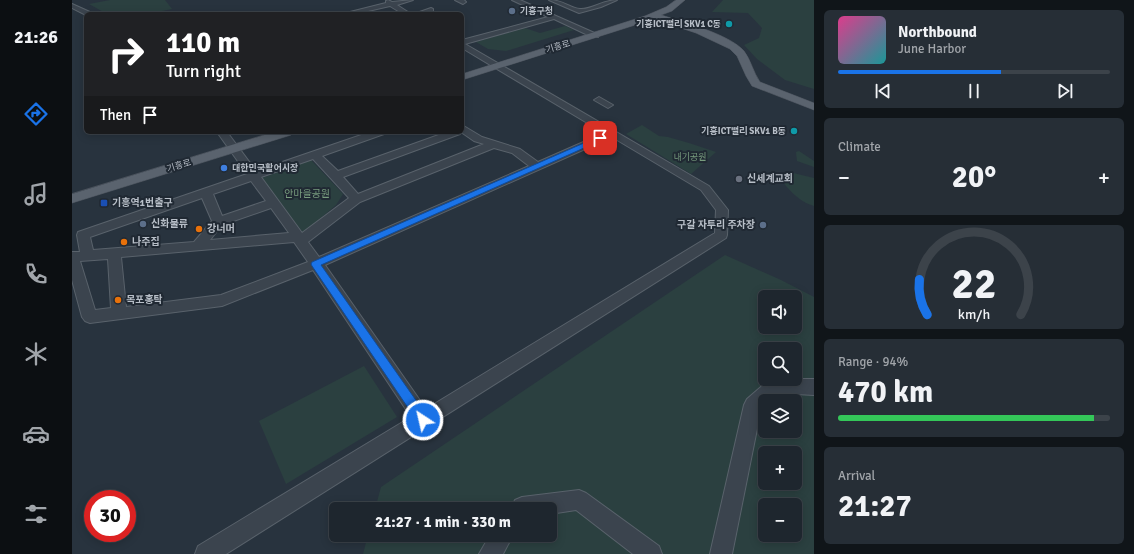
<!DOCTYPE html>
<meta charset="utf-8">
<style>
:root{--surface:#1e262e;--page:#262e36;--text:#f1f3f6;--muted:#a1a5aa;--line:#3c434a;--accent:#1a73e8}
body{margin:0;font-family:Signika,"Noto Sans KR",sans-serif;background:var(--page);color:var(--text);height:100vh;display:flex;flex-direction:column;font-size:15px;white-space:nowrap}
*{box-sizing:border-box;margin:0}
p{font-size:13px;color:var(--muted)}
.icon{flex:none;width:22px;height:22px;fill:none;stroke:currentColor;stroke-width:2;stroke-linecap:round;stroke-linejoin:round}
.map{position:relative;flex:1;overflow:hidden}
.details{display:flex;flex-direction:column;gap:10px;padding:10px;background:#101519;width:320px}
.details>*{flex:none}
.top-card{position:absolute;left:12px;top:12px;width:380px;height:122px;border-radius:6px;box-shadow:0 2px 10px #0003,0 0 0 1px var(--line);background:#202124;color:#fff;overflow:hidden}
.tools{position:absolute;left:686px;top:290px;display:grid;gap:8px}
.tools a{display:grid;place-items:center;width:44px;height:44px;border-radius:6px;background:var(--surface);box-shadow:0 2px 10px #0003,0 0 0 1px var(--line);font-size:20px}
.speed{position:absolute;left:12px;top:490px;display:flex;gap:8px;font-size:20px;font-weight:700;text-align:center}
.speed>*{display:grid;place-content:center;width:52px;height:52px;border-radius:50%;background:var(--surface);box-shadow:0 2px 10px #0003,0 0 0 1px var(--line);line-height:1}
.speed .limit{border:6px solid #d22;background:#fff;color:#111}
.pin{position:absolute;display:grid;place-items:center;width:34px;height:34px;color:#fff;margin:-17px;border-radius:8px;box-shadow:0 2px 6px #0006}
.me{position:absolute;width:44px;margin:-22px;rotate:325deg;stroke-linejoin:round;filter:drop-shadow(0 0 3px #0008)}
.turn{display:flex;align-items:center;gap:14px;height:84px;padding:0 16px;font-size:18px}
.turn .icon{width:52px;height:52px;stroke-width:2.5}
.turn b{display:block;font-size:28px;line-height:34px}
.then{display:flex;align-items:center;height:38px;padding:0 16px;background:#0003;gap:8px;font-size:15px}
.big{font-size:30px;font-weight:800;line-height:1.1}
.details .widget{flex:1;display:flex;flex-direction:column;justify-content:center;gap:6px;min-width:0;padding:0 14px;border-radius:6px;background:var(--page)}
.details .dial{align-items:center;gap:0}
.dial svg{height:104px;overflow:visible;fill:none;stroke:var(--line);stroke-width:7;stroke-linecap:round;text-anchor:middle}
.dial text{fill:var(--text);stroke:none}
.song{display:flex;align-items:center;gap:12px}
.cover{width:48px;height:48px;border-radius:6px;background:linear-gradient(135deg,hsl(330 70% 55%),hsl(180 70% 35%))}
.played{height:4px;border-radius:2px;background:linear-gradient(90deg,var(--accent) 60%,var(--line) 60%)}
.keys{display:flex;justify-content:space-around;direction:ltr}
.heat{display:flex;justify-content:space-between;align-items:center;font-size:22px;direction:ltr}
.charge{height:6px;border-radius:3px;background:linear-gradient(90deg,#34c759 94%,var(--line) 0)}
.trip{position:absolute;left:257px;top:502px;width:228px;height:40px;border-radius:6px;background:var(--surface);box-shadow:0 2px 10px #0003,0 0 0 1px var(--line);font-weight:800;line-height:40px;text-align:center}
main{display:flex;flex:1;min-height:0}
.dock{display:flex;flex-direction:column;width:72px;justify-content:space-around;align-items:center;background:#0c0f12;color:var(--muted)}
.dock .icon{width:28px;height:28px}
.dock .selected{color:var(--accent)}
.dock b{font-size:18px;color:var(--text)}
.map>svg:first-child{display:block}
</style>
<main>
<nav class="dock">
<b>21:26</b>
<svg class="icon selected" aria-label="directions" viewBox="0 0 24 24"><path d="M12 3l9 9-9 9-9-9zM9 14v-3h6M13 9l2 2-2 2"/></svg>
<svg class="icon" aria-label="music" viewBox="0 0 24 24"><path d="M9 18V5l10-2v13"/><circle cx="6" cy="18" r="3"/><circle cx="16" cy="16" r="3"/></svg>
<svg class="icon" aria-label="phone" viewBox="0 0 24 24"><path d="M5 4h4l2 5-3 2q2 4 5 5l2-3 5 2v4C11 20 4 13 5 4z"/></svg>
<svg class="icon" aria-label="climate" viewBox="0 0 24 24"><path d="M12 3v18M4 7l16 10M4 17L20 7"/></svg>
<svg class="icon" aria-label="car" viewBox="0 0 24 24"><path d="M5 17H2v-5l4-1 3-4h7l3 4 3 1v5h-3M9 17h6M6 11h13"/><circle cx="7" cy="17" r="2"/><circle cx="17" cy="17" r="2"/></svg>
<svg class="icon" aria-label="filters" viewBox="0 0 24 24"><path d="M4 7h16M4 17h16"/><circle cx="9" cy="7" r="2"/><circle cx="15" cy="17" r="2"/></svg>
</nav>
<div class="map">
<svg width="742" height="554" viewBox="0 0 742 554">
<rect width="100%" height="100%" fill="#28333e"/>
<g fill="#2b4040" fill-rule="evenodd">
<polygon points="38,0 93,0 100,9 75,14 35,14 17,4"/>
<polygon points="651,0 742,0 742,89 713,80 685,59 672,45 687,38 690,28 676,13 640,12"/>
<polygon points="493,26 502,30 434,51 416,49 404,42 453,28 468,33"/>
<polygon points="570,125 587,136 596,137 617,143 644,152 619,174 554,134"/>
<polygon points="727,151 742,161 742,167 725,161 724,152"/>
<polygon points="239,160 271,194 264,205 231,233 190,178"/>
<path d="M717,172L742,178V206C727,202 713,187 706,174Z"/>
<path d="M653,255L709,280L742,297V554H291L296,535H478V509H303L309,487ZM693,297H723V327H693ZM693,349H723V379H693ZM693,401H723V431H693ZM693,453H723V483H693ZM693,505H723V535H693Z"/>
<polygon points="292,366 325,417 214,484 187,421"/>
</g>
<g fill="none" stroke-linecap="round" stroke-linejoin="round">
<g stroke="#59626b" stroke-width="2">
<g id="minor">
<polygon points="316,0 320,2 341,0 325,5 339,14 331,14 318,6 283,14 270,14 314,3 314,1"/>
<polygon points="383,0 392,0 394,2 391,4"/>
<path d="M440,0H448L527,35L526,37H520L482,19L393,44L637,186L656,210L655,235L654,238L154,554H123L126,546L339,417L241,270L150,306L18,323L13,321L10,317L0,280V252H8L5,235L6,232L175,174L145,132H155L184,171L298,132H313L312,134L250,156L266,171L375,132H389L388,134L271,177L286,194L412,144L402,141L389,132L390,125L410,137L448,149L466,162L532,133L390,48V40L476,17ZM540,137L629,190L644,210L643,233L354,409L253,265ZM422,148L440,153L457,166L247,257L236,242L288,202ZM241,159L277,198L230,233L189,177ZM179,181L194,201L150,216L141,194ZM130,198L140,221L122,242L21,250L18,237ZM199,208L217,233L138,240L150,225ZM222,242L236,262L149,295L54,307L49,257ZM36,259L39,308L23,310L8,261Z"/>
<path d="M477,0C491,0 498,8 508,9C518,10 532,0 545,0L529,7L507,13Z"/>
<polygon points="0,4 20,13 21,14 14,15 0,8"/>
<polygon points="359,8 361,9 361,11 353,14 342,14"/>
<polygon points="527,97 541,105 536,108 522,100"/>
<polygon points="698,379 742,379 742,395 706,393 697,401 693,401 693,405 689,409 660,554 638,554 672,405 675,399"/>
<polygon points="507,490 514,493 587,546 590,554 561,554 504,510 478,514 478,509 439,509 443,500 450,497"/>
<polygon points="418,535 441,535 431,554 407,554"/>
</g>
</g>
<g stroke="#48505a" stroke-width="1">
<g id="major">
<path d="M604,0H613L600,11L589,15C611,22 657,34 672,51C679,60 681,72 688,82L742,103V110L680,86L674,76L665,56L658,49L624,33L582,19L390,80V74L573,16L594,7Z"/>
<polygon points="202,132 221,132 219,135 0,203 0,194"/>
</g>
</g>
<use href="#minor" fill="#3b444e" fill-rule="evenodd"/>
<use href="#major" fill="#5a636e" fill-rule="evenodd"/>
</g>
<polygon fill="#1a73e8" stroke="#114b97" points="528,136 530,137 530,140 249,265 355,416 357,420 355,424 351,425 347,424 240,266 239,264 240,262"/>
<g fill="#5c6f8a" stroke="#202933" stroke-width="1.5">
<circle cx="440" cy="11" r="4"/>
<circle cx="71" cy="224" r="4"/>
<circle cx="691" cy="225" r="4"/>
</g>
<g fill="#0f9aa8" stroke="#202933" stroke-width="1.5">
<circle cx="657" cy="24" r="4"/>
<circle cx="722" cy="131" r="4"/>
</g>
<circle fill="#3f7fe0" stroke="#202933" stroke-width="1.5" cx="152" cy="168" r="4"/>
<circle fill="#6b7280" stroke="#202933" stroke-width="1.5" cx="667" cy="179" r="4"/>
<rect fill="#1a4fb4" stroke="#202933" stroke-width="1.5" x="28" y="199" width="8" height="8" rx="2"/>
<g fill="#e8710a" stroke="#202933" stroke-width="1.5">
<circle cx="127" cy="229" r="4"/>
<circle cx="52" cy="242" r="4"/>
<circle cx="46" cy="300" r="4"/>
</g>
<g text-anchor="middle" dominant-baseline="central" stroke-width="4" stroke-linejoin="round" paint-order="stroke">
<g font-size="9" font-weight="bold" fill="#b8bfc8" stroke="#202933" text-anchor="start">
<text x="448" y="11">기흥구청</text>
<text x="649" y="24" text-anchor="end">기흥ICT밸리 SKV1 C동</text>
<text x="714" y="131" text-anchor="end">기흥ICT밸리 SKV1 B동</text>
<text x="160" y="168">대한민국활어시장</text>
</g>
<g font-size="9" fill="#b8bfc8" stroke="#202933">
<text transform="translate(486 47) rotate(-17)">기흥로</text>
<text transform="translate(107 166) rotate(-17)">기흥로</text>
</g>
<g font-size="9" fill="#789c7e" stroke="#202933">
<text x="618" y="157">내기공원</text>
</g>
<g font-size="10" font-weight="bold" fill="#b8bfc8" stroke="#202933" text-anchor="start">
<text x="675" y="179">신세계교회</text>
<text x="40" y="203">기흥역1번출구</text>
<text x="79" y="224">신화물류</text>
<text x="683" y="225" text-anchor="end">구갈 자투리 주차장</text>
<text x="135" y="229">강너머</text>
<text x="60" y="242">나주집</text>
<text x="54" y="300">목포홍탁</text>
</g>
<g font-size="10" fill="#789c7e" stroke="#202933">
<text x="235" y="194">안마을공원</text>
</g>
</g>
</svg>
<div class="tools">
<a><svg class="icon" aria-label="sound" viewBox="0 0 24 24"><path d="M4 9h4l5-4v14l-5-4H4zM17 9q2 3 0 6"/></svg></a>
<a><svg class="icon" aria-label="search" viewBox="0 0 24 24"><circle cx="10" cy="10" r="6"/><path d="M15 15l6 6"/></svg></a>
<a><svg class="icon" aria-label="layers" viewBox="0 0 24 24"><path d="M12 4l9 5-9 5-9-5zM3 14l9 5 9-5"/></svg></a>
<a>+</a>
<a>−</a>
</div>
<div class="speed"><div class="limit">30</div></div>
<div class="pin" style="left:528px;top:138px;background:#d93025"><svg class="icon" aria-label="arrive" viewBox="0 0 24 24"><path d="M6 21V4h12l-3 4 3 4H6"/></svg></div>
<svg class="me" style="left:351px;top:420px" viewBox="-20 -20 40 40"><circle r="17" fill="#1a73e8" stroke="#fff" stroke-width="3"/><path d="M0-11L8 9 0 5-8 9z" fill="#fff"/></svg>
<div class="trip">21:27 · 1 min · 330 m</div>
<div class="top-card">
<div class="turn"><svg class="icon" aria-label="right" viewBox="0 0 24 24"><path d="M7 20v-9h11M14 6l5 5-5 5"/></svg><div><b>110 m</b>Turn right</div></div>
<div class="then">Then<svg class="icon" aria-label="arrive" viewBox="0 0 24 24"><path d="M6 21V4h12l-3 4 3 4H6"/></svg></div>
</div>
</div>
<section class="details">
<div class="widget">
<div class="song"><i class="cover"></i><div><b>Northbound</b><p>June Harbor</p></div></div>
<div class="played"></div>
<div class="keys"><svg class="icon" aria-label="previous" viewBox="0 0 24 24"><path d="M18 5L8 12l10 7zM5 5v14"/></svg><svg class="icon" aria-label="pause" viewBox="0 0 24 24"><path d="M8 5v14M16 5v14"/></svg><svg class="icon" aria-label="next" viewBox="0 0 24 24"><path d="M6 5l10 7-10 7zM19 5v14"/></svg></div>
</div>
<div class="widget"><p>Climate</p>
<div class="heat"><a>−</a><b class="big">20°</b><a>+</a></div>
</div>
<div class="widget dial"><svg viewBox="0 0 100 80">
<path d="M14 69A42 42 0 1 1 86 69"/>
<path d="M14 69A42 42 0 0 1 8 42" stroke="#1a73e8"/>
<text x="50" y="56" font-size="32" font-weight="700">22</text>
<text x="50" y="72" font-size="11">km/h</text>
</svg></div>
<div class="widget"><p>Range · 94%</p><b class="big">470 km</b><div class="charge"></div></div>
<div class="widget"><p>Arrival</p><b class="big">21:27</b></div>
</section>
</main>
